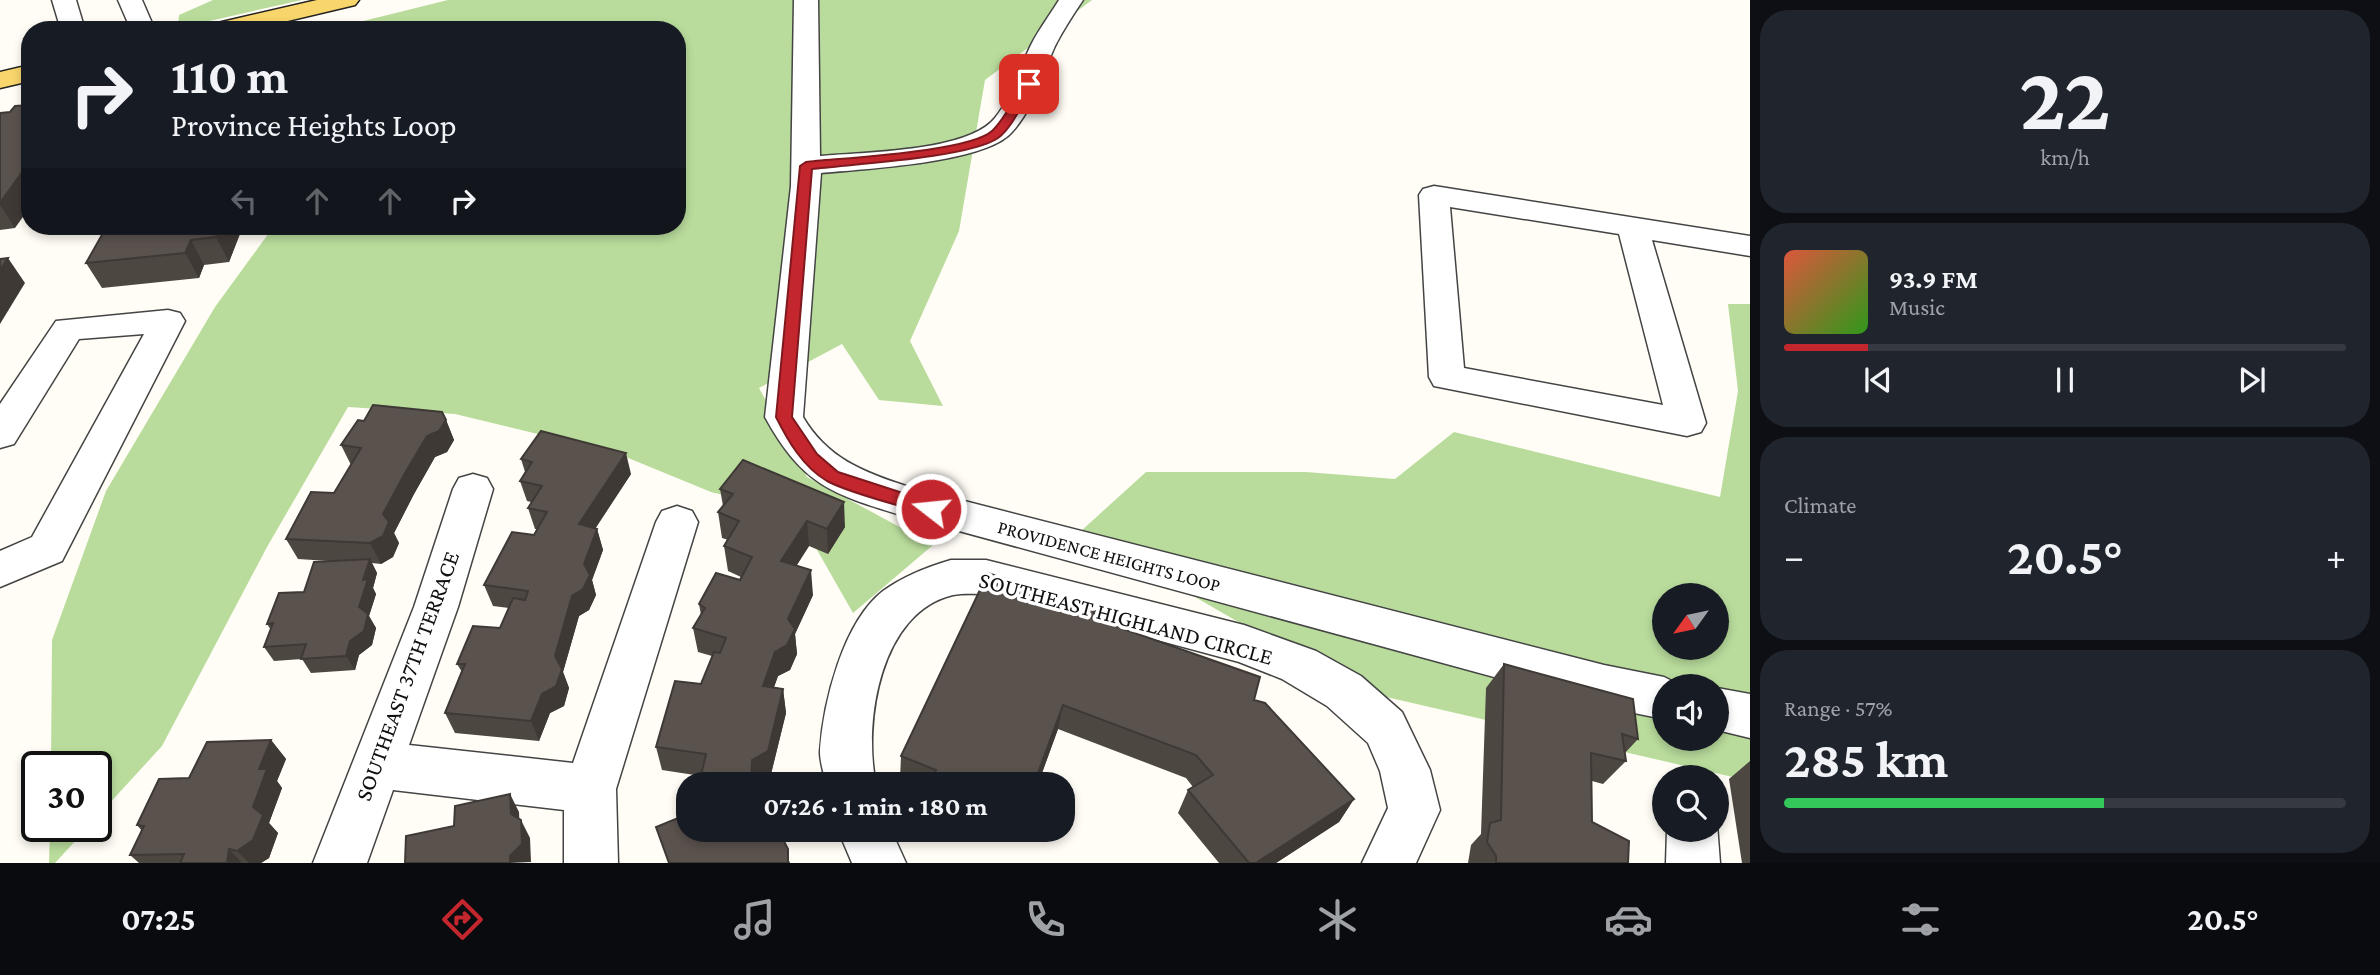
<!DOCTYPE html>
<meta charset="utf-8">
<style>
:root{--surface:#171b24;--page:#20242c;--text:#f1f3f6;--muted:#9ea1a6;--line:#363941;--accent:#c4262e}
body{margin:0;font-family:"Crimson Pro",serif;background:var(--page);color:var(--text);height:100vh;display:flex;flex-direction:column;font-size:26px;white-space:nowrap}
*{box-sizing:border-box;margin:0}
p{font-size:23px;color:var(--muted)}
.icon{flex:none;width:38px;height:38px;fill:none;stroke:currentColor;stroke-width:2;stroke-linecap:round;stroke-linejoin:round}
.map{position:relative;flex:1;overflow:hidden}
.side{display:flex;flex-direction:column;gap:10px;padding:10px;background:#0d0f14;width:630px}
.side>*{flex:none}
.hud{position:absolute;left:21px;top:21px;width:665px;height:214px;border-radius:28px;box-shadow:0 4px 10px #0003;background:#171b24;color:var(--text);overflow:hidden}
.needle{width:46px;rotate:237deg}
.controls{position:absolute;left:1652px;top:583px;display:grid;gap:14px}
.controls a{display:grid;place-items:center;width:77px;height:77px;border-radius:50%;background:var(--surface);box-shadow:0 4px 10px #0003;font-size:35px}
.speed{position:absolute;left:21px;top:751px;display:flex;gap:14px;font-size:35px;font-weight:700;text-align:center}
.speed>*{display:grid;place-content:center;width:91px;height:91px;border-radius:50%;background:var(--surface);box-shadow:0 4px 10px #0003;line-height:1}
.speed .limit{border:4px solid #111;border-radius:10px;background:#fff;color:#111}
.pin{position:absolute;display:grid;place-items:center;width:60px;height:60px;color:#fff;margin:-30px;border-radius:14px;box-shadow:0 4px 10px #0006}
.me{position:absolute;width:77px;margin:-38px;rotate:286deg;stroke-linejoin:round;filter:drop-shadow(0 0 5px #0008)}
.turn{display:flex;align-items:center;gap:24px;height:147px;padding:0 35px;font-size:32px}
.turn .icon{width:91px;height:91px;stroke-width:2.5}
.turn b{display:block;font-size:49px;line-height:60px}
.lanes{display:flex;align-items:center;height:66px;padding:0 35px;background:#0003;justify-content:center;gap:35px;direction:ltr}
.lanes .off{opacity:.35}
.big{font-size:52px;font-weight:700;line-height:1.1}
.side .widget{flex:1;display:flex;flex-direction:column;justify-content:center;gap:10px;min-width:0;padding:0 24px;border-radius:28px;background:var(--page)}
.side .dial{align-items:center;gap:0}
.dial b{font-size:91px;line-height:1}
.song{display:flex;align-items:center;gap:21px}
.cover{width:84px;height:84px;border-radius:10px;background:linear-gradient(135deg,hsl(10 70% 55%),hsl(110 70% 35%))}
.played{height:7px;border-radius:4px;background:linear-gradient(90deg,var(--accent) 15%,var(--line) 15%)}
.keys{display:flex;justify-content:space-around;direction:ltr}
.heat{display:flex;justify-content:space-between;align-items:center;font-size:38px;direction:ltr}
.charge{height:10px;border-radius:5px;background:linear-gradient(90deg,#34c759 57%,var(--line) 0)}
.trip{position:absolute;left:676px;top:772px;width:399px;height:70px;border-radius:28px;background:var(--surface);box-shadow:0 4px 10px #0003;font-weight:700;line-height:70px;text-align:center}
.dock{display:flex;height:112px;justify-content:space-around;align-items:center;background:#090b0e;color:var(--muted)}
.dock .icon{width:49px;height:49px}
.dock .on{color:var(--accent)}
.dock b{font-size:32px;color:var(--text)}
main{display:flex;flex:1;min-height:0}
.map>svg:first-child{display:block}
</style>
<main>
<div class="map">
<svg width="1750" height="863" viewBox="0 0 1750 863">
<rect width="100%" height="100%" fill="#fffdf5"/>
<g fill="#b9dc9c" fill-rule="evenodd">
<polygon points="213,0 302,0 178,28 179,15"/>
<polygon points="448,0 1092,0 985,80 959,231 910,341 943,406 879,400 842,344 759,388 807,477 933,545 853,613 796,513 711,492 616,453 455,414 348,407 267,547 162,746 96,818 96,766 51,766 52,640 106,491 215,307 274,226 677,226 677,30 327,30"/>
<path d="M1728,304H1750V781L1356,690L1081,531L1146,472H1306L1395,479L1454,432L1720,497L1738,391ZM1664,595H1717V648H1664ZM1664,686H1717V738H1664Z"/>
<polygon points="50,826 89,826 55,863 49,863"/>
</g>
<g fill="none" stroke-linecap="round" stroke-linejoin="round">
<g stroke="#444" stroke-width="3">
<g id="minor">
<polygon points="52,0 76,0 85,30 61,30"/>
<polygon points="118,0 142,0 155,30 131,30"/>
<path d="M794,0H818L820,156C863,152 968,152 995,118C1012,97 1019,69 1031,45C1039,29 1050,15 1059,0H1083C1073,15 1063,30 1055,46C1042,75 1034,108 1012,132C986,163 863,169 821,173L803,417C827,458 863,472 906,486L1604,665L1664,677L1682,686H1664V719L1604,707L904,516C832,494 803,486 765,417L791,186Z"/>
<path d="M1434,186L1750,236V256L1652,240L1706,423L1701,432L1687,436L1434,386L1429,377L1419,195L1423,189ZM1450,207L1619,234L1663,405L1464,368Z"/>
<polygon points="168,310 180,313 185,321 62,561 0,587 0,551 32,537 144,334 79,339 14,444 0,448 0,404 56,321"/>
<polygon points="473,474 487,478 493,489 458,607 409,745 573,763 656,522 662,511 677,506 692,511 698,522 616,789 618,863 564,863 564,810 393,790 367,863 313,863 414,607 453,489 459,478"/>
<path d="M951,560H986L1244,625L1316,651L1361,676L1402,712L1430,770L1440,810L1416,863H1362L1388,808L1380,771L1368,743L1327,706L1282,679L1239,662L986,594C976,594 963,593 953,595C880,612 863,723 876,784H826C824,774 820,762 820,752C823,703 843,622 883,591C904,576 927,567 951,560Z"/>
<polygon points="1717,688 1750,694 1750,738 1717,730"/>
<polygon points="1717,824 1720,863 1666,863 1667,830 1717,830"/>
<polygon points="838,830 891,830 906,863 852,863"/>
</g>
</g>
<g stroke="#222" stroke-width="3">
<g id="major">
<polygon points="317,0 359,0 355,5 250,30 206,30 209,25"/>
<polygon points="30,65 30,81 0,88 0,72"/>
</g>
</g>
<use href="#minor" fill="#fff" fill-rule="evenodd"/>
<use href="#major" fill="#f9d66b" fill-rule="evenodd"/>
</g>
<g fill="#4d4742">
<polygon points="10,112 15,228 0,230 0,113"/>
<polygon points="243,226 229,262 204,265 199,278 102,288 86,263"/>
<polygon points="446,420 454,440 447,452 435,457 414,494 394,533 399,543 393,557 381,564 372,563 377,573 373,588 376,594 369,616 376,628 372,645 359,655 355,670 311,673 302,659 274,661 264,647 271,630 267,624 304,592 329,561 298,559 286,539 334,493 351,465 341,445 364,421"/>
<polygon points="521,459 631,474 595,529 597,529 603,550 592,580 596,595 589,610 579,616 563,672 569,688 564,706 550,713 539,741 455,733 445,713 462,672 457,664 500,628 509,608 493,606 484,585 534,535 537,529 535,529 528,508 531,502 527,501 520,481 525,472"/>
<polygon points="720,489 845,527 828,554 809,546 797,565 813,595 795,634 797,654 790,670 778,676 774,687 783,689 786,713 771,774 755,783 755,784 701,784 700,780 701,776 662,770 656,747 701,684 712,656 698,652 693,628 701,615 699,604 740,580 741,577 728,571 724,546 728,540 722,538 718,512 723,506"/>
<polygon points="1095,611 1093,618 1254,700 1354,799 1339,822 1276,863 1219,863 1178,813 1188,790 1193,787 1186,778 1058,729 1038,784 913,784 900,779 901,756"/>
<polygon points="1504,664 1638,739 1625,753 1626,761 1603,784 1592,781 1592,822 1628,863 1468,863 1471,845 1481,834 1486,688"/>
<polygon points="271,740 286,759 277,781 282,788 269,823 278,833 269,858 261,863 139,863 130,855 142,831 137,825 189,778"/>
<polygon points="1750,761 1750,863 1742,863 1729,779"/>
</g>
<g fill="#3f3936">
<polygon points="30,161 30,207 15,228 0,205 0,203"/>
<polygon points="221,226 243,226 229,262 216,237"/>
<polygon points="191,240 204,265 199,278 185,253"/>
<polygon points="8,258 25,283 0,324 0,270"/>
<polygon points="446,420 454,440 447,452 435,457 414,494 394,533 399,543 393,557 381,564 370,543 383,514 405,473 427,436"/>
<polygon points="626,453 631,474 585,544 579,524"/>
<polygon points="844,502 845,527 828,554 827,529"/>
<polygon points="807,521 809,546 783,586 781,561"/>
<polygon points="597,529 603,550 592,580 596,595 589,610 579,616 563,672 569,688 564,706 550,713 539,741 531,721 555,656 572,596"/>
<polygon points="370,559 377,573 373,588 376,594 369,616 376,628 372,645 359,655 355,670 346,656 359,607 363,580"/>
<polygon points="811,570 813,595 795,634 797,654 790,670 778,676 766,710 763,686 775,652 788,619"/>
<polygon points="783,689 786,713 771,774 755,783 755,784 751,784 752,760"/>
<polygon points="1063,705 1058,729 1038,784 1034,784"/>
<polygon points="271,740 286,759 277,781 282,788 269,823 278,833 269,858 261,863 249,863 237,851 253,807 259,769"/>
<polygon points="510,794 519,812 520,832 511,814"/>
<polygon points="1354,799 1339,822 1276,863 1256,863"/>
<polygon points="521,820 530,838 531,862 510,863 510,856"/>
<polygon points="229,849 242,863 227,863"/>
</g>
<g fill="#5a524d" stroke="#3f3936" stroke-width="2">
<polygon points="30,105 30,161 0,203 0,113 10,112 15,106"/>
<polygon points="107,226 221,226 216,237 191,240 185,253 86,263"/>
<polygon points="8,258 0,270 0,259"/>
<polygon points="373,405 442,412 446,420 439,431 427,436 405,473 383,514 389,522 383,536 370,543 286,539 311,492 334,493 361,448 341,445 358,420 364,421"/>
<polygon points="541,431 626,453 579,524 597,529 584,564 590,575 583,589 572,596 555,656 562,669 556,686 542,694 531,721 445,713 465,664 457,664 473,626 500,628 513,598 525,600 528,591 484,585 512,532 534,535 547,512 528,508 542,486 520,481 532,462 521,459"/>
<polygon points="743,460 844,502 827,529 807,521 781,561 811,570 788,619 795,629 787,645 775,652 763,686 783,689 768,751 752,760 751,784 702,784 700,780 706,754 656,747 675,681 701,684 714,652 720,653 726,638 693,628 705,608 699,604 716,573 740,580 752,557 724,546 739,521 718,512 733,494 720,489"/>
<polygon points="370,559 363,580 368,579 359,607 368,614 364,631 350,641 346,656 301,659 306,644 264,647 273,623 267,624 279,593 304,592 314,562"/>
<polygon points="988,573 1095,611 1092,618 1260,677 1254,700 1265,703 1354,799 1256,863 1249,863 1188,790 1213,775 1196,755 1063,705 1034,784 929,784 936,770 901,756"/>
<polygon points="1504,664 1633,699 1638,739 1622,734 1626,761 1591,753 1592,822 1629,841 1628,863 1496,863 1496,856 1487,842 1490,823 1501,820"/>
<polygon points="271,740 259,769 267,769 253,807 263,815 253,840 237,851 229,849 227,863 180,863 184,854 130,855 144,826 137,825 159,779 189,778 207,742"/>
<polygon points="510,794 511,814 521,820 522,844 510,856 510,863 405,863 406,836 454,826 455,806"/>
<polygon points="688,814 688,830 778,830 788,849 788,861 789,863 669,863 656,827"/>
</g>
<path fill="#c4262e" stroke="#7f191e" stroke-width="2" d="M1025,82L1034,84C1024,100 1013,127 998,138C969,158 851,164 812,169L792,417L817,454L838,472L937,504L940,509L931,515C903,506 851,494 827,481C803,467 788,441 776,417L800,166L806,162C841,158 969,152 992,131C1005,119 1015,97 1025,82Z"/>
<g text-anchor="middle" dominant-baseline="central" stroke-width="7" stroke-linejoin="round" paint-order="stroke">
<g font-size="19" fill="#111" stroke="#fff">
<text transform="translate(1109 556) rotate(15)">PROVIDENCE HEIGHTS LOOP</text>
</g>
<g font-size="23" fill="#111" stroke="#fff">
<text transform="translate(1126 618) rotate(15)">SOUTHEAST HIGHLAND CIRCLE</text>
<text transform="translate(407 676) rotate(-70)">SOUTHEAST 37TH TERRACE</text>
</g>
</g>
</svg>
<div class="controls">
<a><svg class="needle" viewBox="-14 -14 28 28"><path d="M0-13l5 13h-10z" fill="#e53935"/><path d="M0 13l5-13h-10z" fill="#9ea1a6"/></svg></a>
<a><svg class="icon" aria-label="sound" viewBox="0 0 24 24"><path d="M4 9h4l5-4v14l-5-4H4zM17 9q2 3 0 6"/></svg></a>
<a><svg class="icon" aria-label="search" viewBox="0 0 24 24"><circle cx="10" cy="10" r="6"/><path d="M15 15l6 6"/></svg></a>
</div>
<div class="speed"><div class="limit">30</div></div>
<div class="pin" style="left:1029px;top:84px;background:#d93025"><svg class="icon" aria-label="arrive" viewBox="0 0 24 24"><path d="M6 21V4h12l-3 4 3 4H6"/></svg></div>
<svg class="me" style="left:931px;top:509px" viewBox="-20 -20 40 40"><circle r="17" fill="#c4262e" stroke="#fff" stroke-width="3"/><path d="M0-11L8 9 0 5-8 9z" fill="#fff"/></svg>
<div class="trip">07:26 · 1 min · 180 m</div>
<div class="hud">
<div class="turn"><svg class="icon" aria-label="right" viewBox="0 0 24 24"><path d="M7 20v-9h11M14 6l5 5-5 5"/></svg><div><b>110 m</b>Province Heights Loop</div></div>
<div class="lanes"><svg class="icon off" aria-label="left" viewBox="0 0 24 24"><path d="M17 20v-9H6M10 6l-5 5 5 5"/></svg><svg class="icon off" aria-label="ahead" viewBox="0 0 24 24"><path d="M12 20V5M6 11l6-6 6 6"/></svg><svg class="icon off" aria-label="ahead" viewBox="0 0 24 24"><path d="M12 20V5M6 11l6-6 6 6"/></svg><svg class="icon" aria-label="right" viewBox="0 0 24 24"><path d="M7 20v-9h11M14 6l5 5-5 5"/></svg></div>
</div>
</div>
<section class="side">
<div class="widget dial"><b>22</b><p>km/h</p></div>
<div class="widget">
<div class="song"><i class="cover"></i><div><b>93.9 FM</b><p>Music</p></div></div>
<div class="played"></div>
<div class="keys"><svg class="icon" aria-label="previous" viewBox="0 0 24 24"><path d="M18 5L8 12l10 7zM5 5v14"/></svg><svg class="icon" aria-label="pause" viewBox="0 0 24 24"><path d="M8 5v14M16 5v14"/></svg><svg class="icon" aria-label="next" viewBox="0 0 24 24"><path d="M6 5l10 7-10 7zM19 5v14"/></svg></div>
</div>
<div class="widget"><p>Climate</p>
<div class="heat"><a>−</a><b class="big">20.5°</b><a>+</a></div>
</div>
<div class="widget"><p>Range · 57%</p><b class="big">285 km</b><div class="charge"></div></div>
</section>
</main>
<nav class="dock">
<b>07:25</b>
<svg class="icon on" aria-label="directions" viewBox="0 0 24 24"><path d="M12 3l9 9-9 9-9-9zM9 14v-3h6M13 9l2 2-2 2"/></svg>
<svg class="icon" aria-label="music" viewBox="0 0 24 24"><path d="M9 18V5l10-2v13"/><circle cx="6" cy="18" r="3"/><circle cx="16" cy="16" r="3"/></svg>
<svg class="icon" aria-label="phone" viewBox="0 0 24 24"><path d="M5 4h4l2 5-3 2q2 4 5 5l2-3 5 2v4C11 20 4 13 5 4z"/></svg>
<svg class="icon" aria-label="climate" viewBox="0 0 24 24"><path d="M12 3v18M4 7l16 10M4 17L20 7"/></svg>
<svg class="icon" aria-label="car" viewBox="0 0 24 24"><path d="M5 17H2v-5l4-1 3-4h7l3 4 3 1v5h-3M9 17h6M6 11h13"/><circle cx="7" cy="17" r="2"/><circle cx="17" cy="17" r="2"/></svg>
<svg class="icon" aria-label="filters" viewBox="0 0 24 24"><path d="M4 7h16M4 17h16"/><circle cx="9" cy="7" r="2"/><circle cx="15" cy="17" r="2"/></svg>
<b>20.5°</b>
</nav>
